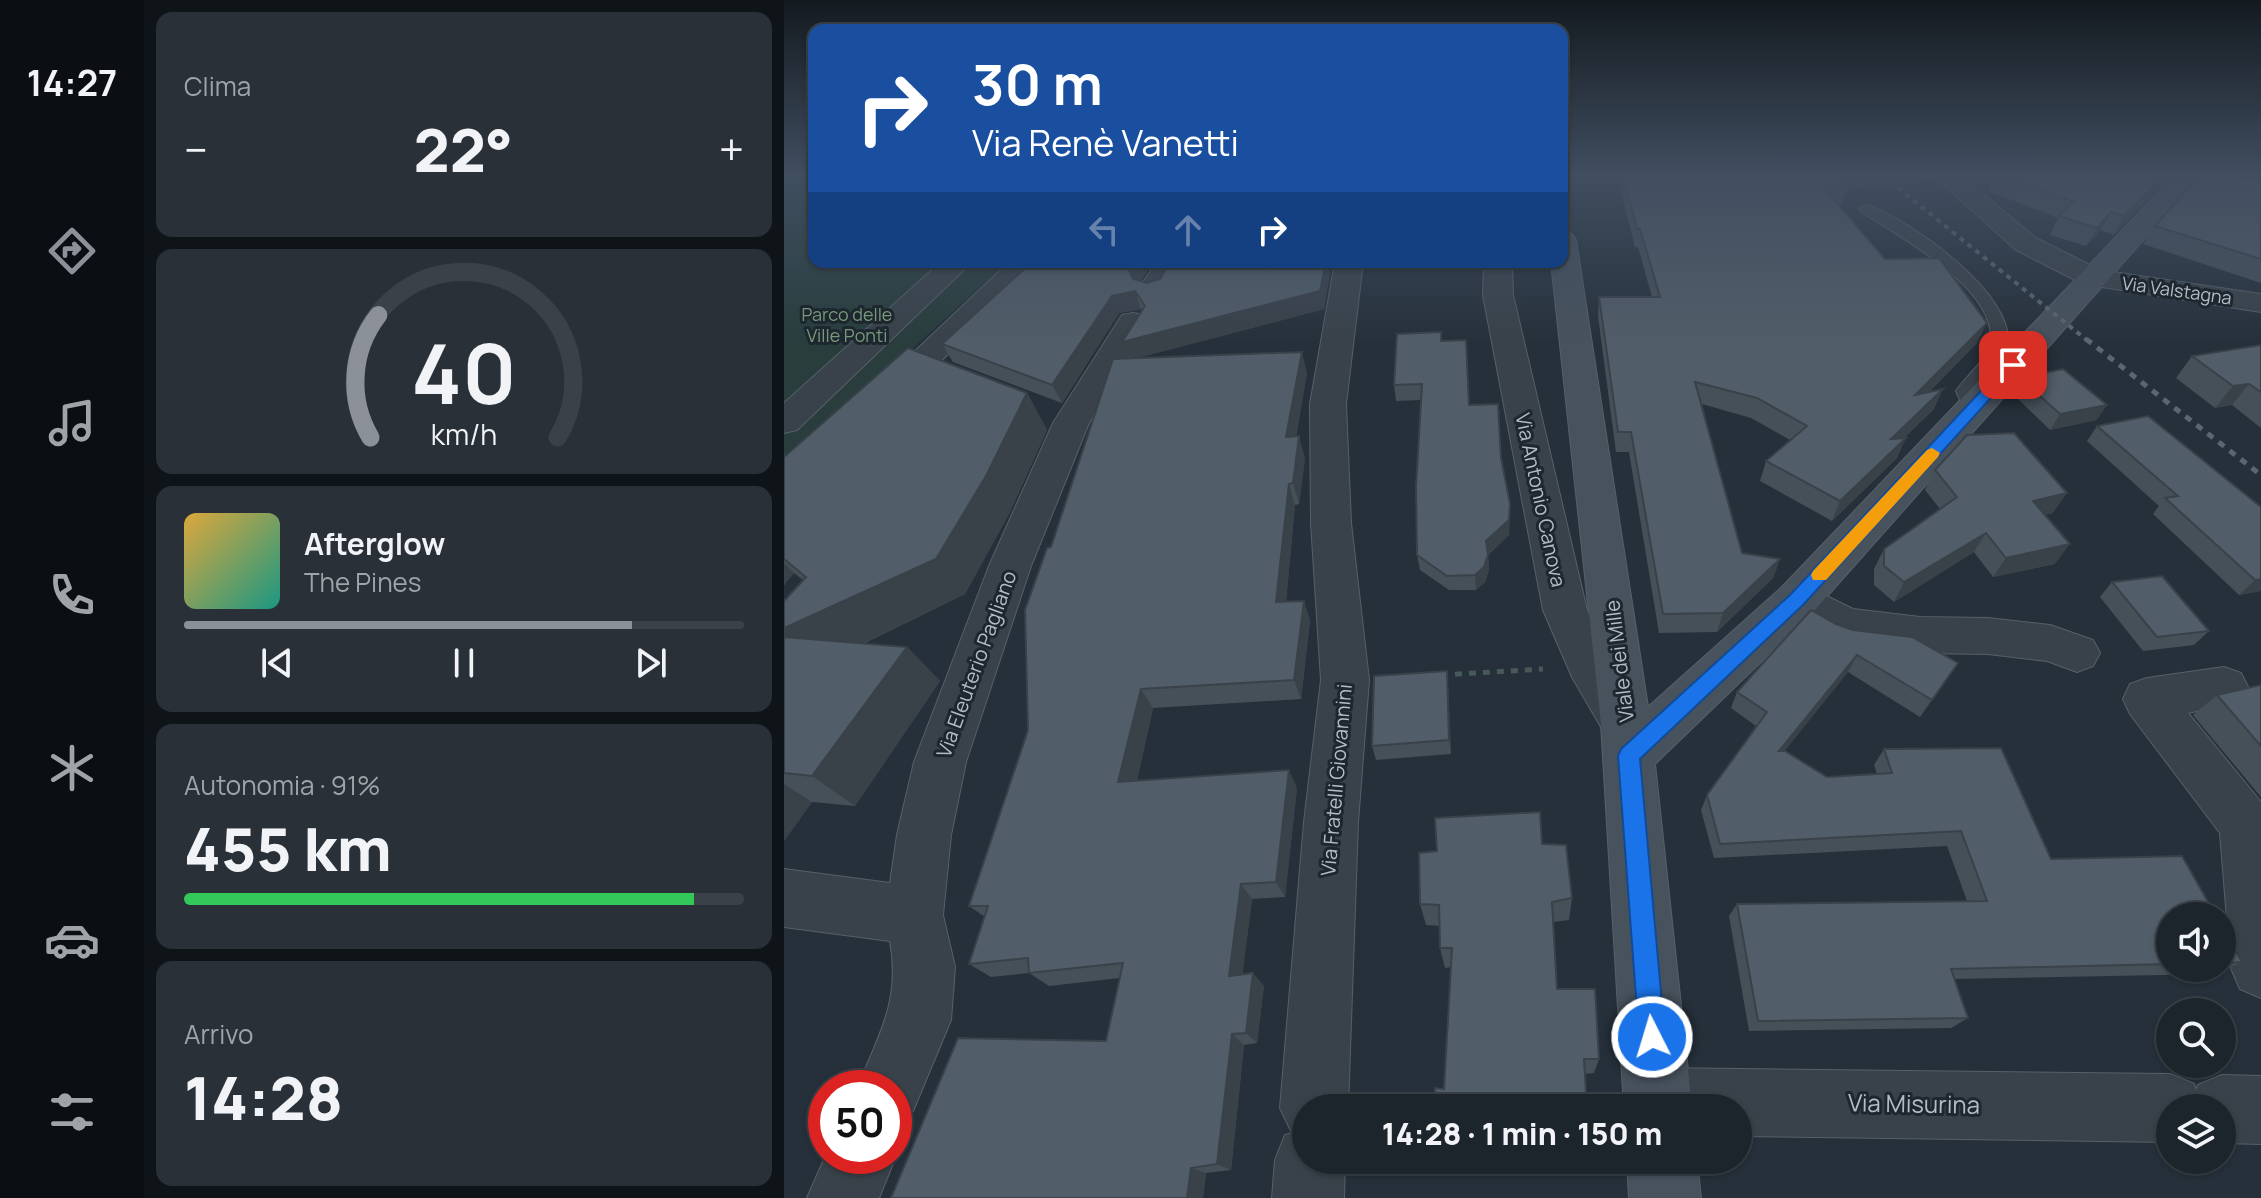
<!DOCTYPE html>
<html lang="it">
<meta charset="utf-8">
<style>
:root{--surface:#1c242c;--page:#293038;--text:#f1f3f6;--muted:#a0a4a9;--line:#3a4148;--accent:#8c9099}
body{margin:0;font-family:Manrope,sans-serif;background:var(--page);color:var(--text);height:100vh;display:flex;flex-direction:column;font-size:30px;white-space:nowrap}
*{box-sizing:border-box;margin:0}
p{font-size:26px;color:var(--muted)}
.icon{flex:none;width:44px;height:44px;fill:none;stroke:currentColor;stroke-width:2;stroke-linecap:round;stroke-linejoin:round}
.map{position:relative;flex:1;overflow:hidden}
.panel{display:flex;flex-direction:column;gap:12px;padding:12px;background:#0f1418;width:640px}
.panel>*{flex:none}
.hud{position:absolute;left:24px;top:24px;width:760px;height:244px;border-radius:16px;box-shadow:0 2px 6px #0004,0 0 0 2px var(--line);background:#1a4fa0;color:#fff;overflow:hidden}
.tools{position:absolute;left:1372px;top:902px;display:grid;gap:16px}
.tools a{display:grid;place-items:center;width:80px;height:80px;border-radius:50%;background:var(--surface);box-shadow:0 2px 6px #0004,0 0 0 2px var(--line);font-size:40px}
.speed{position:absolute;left:24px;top:1070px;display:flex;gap:16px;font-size:40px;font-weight:700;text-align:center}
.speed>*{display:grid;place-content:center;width:104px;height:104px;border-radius:50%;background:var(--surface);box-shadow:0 2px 6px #0004,0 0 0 2px var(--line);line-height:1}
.speed .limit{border:12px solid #d22;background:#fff;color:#111}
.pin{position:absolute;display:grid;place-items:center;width:68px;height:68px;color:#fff;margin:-34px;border-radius:16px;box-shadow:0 4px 12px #0006}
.me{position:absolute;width:88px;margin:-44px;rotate:355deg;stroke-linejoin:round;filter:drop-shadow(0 0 6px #0008)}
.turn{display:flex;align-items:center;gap:28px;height:168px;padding:0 32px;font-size:36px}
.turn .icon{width:104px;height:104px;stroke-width:2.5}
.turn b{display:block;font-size:56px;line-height:68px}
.lanes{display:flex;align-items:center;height:76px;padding:0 32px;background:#0003;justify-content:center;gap:40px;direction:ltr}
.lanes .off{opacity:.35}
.big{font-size:60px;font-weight:800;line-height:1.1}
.panel .widget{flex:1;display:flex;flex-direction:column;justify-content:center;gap:12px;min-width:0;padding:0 28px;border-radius:16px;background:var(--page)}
.panel .dial{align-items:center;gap:0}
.dial svg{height:208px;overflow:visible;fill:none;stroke:var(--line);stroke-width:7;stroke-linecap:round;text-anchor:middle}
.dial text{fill:var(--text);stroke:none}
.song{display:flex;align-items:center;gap:24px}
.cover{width:96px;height:96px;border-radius:12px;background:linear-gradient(135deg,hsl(40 70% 55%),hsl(170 70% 35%))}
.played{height:8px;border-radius:4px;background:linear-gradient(90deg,var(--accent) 80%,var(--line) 80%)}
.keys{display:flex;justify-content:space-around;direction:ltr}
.heat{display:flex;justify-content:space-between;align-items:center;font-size:44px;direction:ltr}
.charge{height:12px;border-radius:6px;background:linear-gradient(90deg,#34c759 91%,var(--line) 0)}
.trip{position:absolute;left:508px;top:1094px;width:460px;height:80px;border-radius:40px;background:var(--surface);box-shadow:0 2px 6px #0004,0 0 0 2px var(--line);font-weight:800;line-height:80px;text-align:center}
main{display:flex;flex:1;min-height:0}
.tab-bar{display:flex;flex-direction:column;width:144px;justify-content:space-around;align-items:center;background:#0b0e12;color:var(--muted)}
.tab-bar .icon{width:56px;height:56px}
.tab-bar .selected{color:var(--accent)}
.tab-bar b{font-size:36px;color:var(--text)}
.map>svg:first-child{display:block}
</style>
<main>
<nav class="tab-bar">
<b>14:27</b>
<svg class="icon selected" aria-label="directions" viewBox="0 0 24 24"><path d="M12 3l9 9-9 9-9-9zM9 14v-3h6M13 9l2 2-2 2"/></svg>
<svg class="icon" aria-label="music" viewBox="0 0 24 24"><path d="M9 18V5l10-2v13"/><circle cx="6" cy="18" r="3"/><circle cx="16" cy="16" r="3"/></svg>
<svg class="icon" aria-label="phone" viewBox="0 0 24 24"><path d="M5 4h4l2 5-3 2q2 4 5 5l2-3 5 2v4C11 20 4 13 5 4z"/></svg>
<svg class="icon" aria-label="climate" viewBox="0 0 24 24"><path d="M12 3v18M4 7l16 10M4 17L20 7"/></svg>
<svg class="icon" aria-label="car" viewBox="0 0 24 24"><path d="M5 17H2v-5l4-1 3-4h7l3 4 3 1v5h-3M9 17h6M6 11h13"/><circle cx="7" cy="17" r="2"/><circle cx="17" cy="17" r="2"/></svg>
<svg class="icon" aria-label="filters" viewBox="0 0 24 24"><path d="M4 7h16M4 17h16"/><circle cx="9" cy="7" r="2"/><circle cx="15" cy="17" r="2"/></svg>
</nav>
<section class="panel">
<div class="widget"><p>Clima</p>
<div class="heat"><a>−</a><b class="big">22°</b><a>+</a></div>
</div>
<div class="widget dial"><svg viewBox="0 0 100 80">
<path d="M14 69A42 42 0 1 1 86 69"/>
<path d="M14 69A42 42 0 0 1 17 22" stroke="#8c9099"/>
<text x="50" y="56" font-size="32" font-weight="700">40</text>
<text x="50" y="72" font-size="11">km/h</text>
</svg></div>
<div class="widget">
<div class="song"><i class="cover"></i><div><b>Afterglow</b><p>The Pines</p></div></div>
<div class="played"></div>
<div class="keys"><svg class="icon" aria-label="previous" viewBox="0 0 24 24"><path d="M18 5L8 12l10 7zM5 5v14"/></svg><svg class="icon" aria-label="pause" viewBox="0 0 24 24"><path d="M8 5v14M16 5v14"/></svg><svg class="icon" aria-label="next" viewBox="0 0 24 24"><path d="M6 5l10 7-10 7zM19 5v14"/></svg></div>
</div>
<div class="widget"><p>Autonomia · 91%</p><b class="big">455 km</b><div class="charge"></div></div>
<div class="widget"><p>Arrivo</p><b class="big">14:28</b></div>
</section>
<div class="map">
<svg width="1477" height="1198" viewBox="0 0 1477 1198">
<rect width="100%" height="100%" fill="#25303a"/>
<polygon fill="#283d3c" points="0,175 30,175 30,262 223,262 0,466"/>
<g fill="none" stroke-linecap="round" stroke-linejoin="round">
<g stroke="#576068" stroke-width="2">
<path id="lane" d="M1082,205C1123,217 1235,297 1223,346C1219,363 1201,379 1191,391L1199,409L1196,413H1182L1172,391C1181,377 1200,363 1205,347C1221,293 1114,235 1077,212L1075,209Z"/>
</g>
<g stroke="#576068" stroke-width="2">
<g id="street">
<polygon points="1149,175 1176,175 1252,238 1316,270 1477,294 1477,312 1299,284 1232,250"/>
<polygon points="1362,175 1477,179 1477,195 1399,189 1365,180"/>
<polygon points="157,262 188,262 13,430 0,433 0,403"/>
<polygon points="225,262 256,262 115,403 103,407 91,403 86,396 91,389"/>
<polygon points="373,262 401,262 380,295 369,298 358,295 354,289"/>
<polygon points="551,262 579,262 562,404 567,523 585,680 574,822 564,1108 522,1108 522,1160 561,1160 560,1198 488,1198 491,1160 501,1135 508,1133 496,1108 520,822 537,680 527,523 526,404"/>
<polygon points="700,262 728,262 729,295 803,610 823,652 867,724 860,739 842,745 824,739 788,677 759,610 699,295"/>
<path d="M349,313L360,315L365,322L305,423L247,566L182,762L167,835L159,915L171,967L167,1020L129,1111L110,1119V1088H73C95,1035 117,1000 106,941L0,927V869L106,883L113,835L130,762L205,566L269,423L338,315Z"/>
<polygon points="1014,582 1069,609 1136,617 1204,618 1266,625 1309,640 1316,653 1309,666 1293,672 1263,661 1204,654 1136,653 1061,644 1045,639 998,611 992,599 998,587"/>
<polygon points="1440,667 1457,673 1464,687 1457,701 1404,713 1477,802 1477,998 1456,989 1447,968 1436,833 1346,714 1339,699 1346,684 1363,678"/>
<polygon points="874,1068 1386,1074 1410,1084 1412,1090 1414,1085 1438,1075 1477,1076 1477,1144 1438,1143 1438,1108 1386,1108 1386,1142 954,1136 954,1108 844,1108 841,1101 850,1077"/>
<polygon points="110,1152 112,1156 95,1198 23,1198 42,1155 110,1156"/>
</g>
</g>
<g stroke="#576068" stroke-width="2">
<g id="secondary">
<polygon points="1391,175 1417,175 1030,611 871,764 908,1108 840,1108 817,724 767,262 778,262 778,232 788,234 792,240 864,707 998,587"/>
<polygon points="843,1160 913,1160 917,1198 845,1198"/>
</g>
</g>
<polyline stroke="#475959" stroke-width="5" stroke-dasharray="7 7" stroke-linecap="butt" points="657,675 759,669"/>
<use href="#lane" fill="#39424a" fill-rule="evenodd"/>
<use href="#street" fill="#39424a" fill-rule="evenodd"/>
<use href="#secondary" fill="#47525d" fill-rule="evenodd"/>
<polyline stroke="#5b6671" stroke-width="4" stroke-dasharray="5 5" stroke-linecap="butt" points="1098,175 1304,341"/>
<polyline stroke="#5b6671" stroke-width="5" stroke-dasharray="7 7" stroke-linecap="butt" points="1302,339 1477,475"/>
</g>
<g fill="#465059">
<polygon points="833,175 1153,175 1151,181 1063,189 1058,204 1054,204 1101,259 1193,343 1145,392 1150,409 1120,438 1113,458 1048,521 976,481 982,461 1006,440 967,418 918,404 958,553 996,559 989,578 933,632 875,633 845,452 832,452 814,316 815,297 868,297 854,247 851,247"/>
<polygon points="1212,175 1383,175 1376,186 1330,235 1317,230 1302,246 1266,235 1274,218 1205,191"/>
<polygon points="1439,175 1477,175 1477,176"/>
<polygon points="1477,179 1477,283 1359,244 1371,226"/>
<polygon points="248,262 369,262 356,281 363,283 376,279 386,262 545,262 546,271 540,309 353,358 523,373 512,437 521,458 515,504 511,505 502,602 520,601 526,621 517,699 369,708 353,780 513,788 501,897 468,899 458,975 480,986 473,1043 460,1045 447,1170 422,1173 419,1198 322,1041 336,978 265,986 245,973 207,977 185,964 201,917 185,906 244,730 267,547 345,358 338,342 358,310 357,309 335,313 278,403 169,362 158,344"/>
<polygon points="657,332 658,341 685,405 717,458 726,504 725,535 704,555 705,570 701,582 692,590 665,590 636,570 633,555 637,400 612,401 610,385"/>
<polygon points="1477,345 1477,428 1448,405 1431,408 1392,378 1408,356"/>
<polygon points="1236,378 1313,420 1266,430 1228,393"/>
<polygon points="243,393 263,430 226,512 181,594 79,644 123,647 156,681 71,806 28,802 0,841 0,601 19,580 10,573 0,585 0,457"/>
<polygon points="1364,416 1477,591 1455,595 1369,514 1375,506 1303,441 1313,426"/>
<polygon points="1151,470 1269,513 1260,515 1271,564 1209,577 1190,552 1110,602 1090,585 1090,569 1100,549 1156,509 1141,490"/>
<polygon points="1328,582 1425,631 1410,645 1359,651 1316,597"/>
<polygon points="1052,624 1174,663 1136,717 1064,672 1000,751 1043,777 1093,774 1090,765 1100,749 1267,859 1386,916 1386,968 1438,968 1438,927 1458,962 1432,974 1171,979 1184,1018 1167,1028 965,1031 945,916 953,904 1183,901 1163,846 930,858 917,810 923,795 972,726 947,708 953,692"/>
<polygon points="663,671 664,685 667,754 592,760 588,746"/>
<polygon points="1477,685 1477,797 1409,715 1433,695"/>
<polygon points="758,844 788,898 785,920 769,922 773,989 815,1059 810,1073 660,1089 667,967 661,968 656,948 656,926 642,925 636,904"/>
<polygon points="647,1166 805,1167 801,1175 653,1174"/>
</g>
<g fill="#394149">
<polygon points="1380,175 1383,175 1376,186 1330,235 1340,216"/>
<polygon points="1327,212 1317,230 1302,246 1313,228"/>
<polygon points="351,262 369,262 352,287 345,270"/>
<polygon points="542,262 545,262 546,271 540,309 346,360 338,342"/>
<polygon points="351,291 357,309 335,313 278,403 268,385 328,296"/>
<polygon points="1203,323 1193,343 1123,415 1131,395"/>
<polygon points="518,352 523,373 508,458 502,437"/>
<polygon points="1465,384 1448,405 1431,408 1449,386"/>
<polygon points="1159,389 1150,409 1099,459 1107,439"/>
<polygon points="243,393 263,430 226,512 181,594 23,670 0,650 0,628"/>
<polygon points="1323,405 1313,420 1266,430 1276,414"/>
<polygon points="515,436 521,458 515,504 509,483"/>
<polygon points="1122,438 1113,458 1048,521 1056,501"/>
<polygon points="505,484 511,505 500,622 492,602"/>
<polygon points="1283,493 1269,513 1236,521 1249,501"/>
<polygon points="726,504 725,535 702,556 702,541"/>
<polygon points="1202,533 1190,552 1110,602 1120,582"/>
<polygon points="1286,544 1271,564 1209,577 1222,558"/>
<polygon points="704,555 705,570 701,582 692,590 691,575"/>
<polygon points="996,559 989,578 933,632 939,613"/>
<polygon points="0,563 10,573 0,585"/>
<polygon points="1477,579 1477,591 1455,595 1471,580"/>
<polygon points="520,601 526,621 517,699 510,680"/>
<polygon points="123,647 156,681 71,806 28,776"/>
<polygon points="1073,655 1064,672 988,767 995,751"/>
<polygon points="663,671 664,685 667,754 665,740"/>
<polygon points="357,689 369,708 349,799 334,782"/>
<polygon points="505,770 513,788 501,897 492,882"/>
<polygon points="0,784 28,802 0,841"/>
<polygon points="457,884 468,899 457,988 445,976"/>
<polygon points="469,973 480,986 473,1043 462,1033"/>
<polygon points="448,1034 460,1045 447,1170 433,1164"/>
<polygon points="407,1168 422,1173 419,1198 403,1198"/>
</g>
<g fill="#515d68" stroke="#394149" stroke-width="2">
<polygon points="839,175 1055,175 1063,186 1039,187 1101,259 1155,258 1203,323 1131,395 1159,389 1107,439 1122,438 1056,501 982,461 1023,426 973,398 911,382 958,553 996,559 939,613 879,614 847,432 834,432 815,297 876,297 856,229 853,229"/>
<polygon points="1217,175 1380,175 1340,216 1327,212 1313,228 1275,216 1289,202"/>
<polygon points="1416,175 1477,179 1477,259 1371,226"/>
<polygon points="248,262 351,262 345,270 349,279 363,283 376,279 386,262 542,262 536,291 338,342 361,306 351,291 328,296 268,385 158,344"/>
<polygon points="657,332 657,341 682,340 685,405 714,404 717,458 726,504 725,520 702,541 704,555 700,567 691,575 663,576 633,555 632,487 638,384 610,385 613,334"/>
<polygon points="1477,345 1477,392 1465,384 1449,386 1408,356"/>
<polygon points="124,348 243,393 202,476 152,559 0,628 0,601 22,577 0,559 0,457"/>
<polygon points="518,352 502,437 515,436 509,483 505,484 492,602 520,601 510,680 357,689 334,782 505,770 492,882 457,884 445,976 469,973 462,1033 448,1034 433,1164 407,1168 403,1198 107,1198 174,1038 322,1041 339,963 245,973 244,958 185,964 204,906 185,906 244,730 241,610 263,548 267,547 329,359"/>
<polygon points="1279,369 1323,405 1276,414 1236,378"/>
<polygon points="1364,416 1477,507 1477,579 1471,580 1381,498 1394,496 1313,426"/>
<polygon points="1230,433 1283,493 1249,501 1286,544 1222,558 1202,533 1120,582 1100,566 1100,549 1173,497 1151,470 1183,435"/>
<polygon points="1378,576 1425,631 1373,637 1328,582"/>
<polygon points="1027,610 1052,624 1069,630 1128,637 1174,663 1148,700 1073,655 995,751 1001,751 1043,777 1108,773 1100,749 1217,748 1267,859 1398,856 1432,916 1386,916 1386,964 1167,969 1184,1018 974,1021 953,904 1203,901 1177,831 936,844 923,795 983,712 953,692"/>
<polygon points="0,637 123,647 28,776 0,773"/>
<polygon points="663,671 665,740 588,746 590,676"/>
<polygon points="1477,685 1477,746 1433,695"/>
<polygon points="756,812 758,844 782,845 788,898 768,902 773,989 811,989 815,1059 800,1059 803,1108 650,1108 651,1088 660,1089 668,948 656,948 655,905 636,904 635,853 653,851 651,818"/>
<polygon points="1438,927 1458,962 1438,963"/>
<polygon points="647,1160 805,1160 805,1167 647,1166"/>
</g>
<linearGradient id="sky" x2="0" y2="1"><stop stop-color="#141a20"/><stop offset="0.51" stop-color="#404e60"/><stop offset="1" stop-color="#404e60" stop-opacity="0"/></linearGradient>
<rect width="1477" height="343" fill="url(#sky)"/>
<polygon fill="#1a73e8" stroke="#114b97" stroke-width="2" points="1229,361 1236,365 1234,368 1020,604 856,759 881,1037 878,1047 868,1051 859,1047 855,1037 834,756 837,749 1007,594 1224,362"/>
<polygon fill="#f59e0b" points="1148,448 1156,453 1154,457 1042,580 1029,580 1027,575 1029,571 1143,450"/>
<g text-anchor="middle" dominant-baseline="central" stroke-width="6" stroke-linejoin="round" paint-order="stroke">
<g font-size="18" fill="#b4bdc6" stroke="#1e272f">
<text transform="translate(1393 290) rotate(8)">Via Valstagna</text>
</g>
<g font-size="18" fill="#759979" stroke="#1e272f">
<text x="63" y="314">Parco delle<tspan x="63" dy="21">Ville Ponti</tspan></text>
</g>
<g font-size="20" fill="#b4bdc6" stroke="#1e272f">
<text transform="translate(757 500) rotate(78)">Via Antonio Canova</text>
<text transform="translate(835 661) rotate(-97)">Viale dei Mille</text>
<text transform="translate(192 664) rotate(-70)">Via Eleuterio Pagliano</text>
<text transform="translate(552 780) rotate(-85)">Via Fratelli Giovannini</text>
</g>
<g font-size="24" fill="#b4bdc6" stroke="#1e272f">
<text transform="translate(1130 1103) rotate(1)">Via Misurina</text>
</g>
</g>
</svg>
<div class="tools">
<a><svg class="icon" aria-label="sound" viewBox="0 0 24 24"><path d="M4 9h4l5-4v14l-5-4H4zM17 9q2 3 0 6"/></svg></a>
<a><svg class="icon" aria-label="search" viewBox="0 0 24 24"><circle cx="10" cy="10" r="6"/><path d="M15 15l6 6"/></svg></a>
<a><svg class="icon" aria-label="layers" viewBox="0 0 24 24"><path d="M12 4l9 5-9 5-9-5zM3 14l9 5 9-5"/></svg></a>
</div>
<div class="speed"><div class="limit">50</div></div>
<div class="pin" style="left:1229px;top:365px;background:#d93025"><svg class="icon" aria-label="arrive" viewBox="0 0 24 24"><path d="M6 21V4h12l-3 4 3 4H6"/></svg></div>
<svg class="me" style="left:868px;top:1037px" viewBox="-20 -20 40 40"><circle r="17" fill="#1a73e8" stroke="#fff" stroke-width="3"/><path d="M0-11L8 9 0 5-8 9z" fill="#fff"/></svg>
<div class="trip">14:28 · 1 min · 150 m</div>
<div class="hud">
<div class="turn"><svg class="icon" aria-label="right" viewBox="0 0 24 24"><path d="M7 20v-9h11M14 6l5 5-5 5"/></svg><div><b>30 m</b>Via Renè Vanetti</div></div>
<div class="lanes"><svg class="icon off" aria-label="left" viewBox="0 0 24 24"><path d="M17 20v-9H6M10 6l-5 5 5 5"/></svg><svg class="icon off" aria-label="ahead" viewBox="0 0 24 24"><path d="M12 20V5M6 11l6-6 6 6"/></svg><svg class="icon" aria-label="right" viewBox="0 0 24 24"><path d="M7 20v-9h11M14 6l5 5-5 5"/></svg></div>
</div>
</div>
</main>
